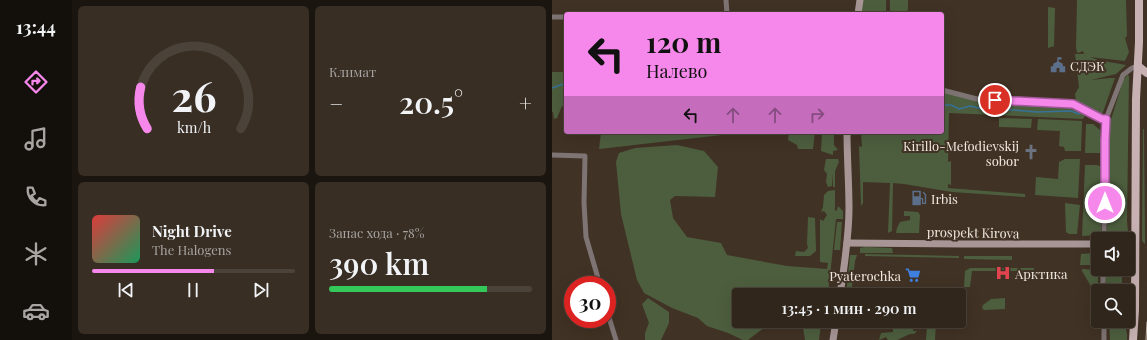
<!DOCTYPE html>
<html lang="ru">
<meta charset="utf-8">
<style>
:root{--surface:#30261b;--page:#382e24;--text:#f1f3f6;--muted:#a8a5a3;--line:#4b433a;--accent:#f788eb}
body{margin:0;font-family:"Playfair Display",serif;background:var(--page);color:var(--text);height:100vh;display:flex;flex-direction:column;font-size:15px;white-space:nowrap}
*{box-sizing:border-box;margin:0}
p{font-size:13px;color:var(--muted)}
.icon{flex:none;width:22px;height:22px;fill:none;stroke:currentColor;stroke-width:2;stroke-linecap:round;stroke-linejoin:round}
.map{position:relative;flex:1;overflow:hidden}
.side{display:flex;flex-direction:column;gap:6px;padding:6px;background:#1a150f;width:480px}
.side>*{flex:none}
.hud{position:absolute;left:12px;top:12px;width:380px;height:122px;border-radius:4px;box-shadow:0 4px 16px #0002,0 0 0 1px var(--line);background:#f788eb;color:#111;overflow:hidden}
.tools{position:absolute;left:539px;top:232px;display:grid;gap:8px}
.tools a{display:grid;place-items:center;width:44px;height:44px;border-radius:4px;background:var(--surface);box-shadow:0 4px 16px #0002,0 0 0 1px var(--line);font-size:20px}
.speed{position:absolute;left:12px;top:276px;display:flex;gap:8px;font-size:20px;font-weight:700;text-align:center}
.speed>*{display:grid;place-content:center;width:52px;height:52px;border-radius:50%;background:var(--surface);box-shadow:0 4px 16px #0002,0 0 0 1px var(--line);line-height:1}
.speed .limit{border:6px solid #d22;background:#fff;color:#111}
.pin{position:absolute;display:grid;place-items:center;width:34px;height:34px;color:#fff;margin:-17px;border:2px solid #fff;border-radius:50%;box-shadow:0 1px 4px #0007}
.me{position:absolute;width:44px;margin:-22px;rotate:0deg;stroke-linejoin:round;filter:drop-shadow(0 0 3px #0008)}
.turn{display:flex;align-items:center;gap:14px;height:84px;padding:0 16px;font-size:18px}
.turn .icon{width:52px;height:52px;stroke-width:2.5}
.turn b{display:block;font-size:28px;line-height:34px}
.lanes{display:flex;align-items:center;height:38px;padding:0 16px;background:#0003;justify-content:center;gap:20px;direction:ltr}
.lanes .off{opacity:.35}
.big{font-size:30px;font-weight:600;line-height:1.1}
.side .widget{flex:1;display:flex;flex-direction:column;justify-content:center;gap:6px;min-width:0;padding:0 14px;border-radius:6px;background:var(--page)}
.side .dial{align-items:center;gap:0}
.dial svg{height:104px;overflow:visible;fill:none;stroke:var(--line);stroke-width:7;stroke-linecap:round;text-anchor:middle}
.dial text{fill:var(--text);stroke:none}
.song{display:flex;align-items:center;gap:12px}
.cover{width:48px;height:48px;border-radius:6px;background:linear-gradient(135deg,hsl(0 70% 55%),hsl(150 70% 35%))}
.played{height:4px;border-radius:2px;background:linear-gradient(90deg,var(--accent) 60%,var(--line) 60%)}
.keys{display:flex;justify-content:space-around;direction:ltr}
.heat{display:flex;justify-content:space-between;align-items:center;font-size:22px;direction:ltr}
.charge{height:6px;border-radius:3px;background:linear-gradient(90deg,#34c759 78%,var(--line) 0)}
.side .tiles{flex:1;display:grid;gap:6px;grid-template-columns:repeat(2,1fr)}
.trip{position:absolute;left:180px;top:288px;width:234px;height:40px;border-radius:4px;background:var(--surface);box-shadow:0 4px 16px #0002,0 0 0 1px var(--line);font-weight:600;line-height:40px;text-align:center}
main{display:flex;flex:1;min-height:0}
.menu{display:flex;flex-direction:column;width:72px;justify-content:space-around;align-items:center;background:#130f0b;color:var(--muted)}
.menu .icon{width:28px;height:28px}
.menu .current{color:var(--accent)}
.menu b{font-size:18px;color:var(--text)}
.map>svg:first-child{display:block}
</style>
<main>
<nav class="menu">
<b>13:44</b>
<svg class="icon current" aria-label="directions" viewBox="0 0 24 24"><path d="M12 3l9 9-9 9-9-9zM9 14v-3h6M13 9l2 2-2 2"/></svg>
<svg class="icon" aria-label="music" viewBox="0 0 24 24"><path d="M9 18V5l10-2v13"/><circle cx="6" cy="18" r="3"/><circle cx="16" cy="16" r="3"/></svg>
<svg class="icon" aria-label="phone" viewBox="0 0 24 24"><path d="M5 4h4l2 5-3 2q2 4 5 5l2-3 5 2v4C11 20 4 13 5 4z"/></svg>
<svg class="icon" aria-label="climate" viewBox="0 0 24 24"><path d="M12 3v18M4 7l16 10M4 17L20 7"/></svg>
<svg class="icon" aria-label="car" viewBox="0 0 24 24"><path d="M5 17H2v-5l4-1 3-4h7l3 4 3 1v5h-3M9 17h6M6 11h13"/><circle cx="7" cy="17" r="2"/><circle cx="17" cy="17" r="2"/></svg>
</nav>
<section class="side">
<div class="tiles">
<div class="widget dial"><svg viewBox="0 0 100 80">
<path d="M14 69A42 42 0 1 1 86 69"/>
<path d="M14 69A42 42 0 0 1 9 37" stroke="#f788eb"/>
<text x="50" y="56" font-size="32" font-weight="700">26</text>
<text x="50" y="72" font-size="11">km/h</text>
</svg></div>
<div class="widget"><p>Климат</p>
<div class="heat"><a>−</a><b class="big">20.5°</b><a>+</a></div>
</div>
<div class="widget">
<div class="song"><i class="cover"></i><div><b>Night Drive</b><p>The Halogens</p></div></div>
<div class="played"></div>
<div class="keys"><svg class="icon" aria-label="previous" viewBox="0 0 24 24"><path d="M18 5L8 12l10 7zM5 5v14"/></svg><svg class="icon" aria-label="pause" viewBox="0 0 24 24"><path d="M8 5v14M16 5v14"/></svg><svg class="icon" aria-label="next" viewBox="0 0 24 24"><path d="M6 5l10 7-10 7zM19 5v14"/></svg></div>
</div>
<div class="widget"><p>Запас хода · 78%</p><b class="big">390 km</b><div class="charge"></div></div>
</div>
</section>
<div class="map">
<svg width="595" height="340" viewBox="0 0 595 340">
<rect width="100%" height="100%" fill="#403224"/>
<g fill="#4d5e3e">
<polygon points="311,0 334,0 334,14 309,14"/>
<polygon points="338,0 356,0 356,10 350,13 339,12 338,10"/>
<polygon points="525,0 574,0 575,36 573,38 577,52 573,61 538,57 546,60 574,65 564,74 539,80 558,78 563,78 550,115 528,105 524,101 523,94 527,87 523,54 532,54 531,51 526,53 525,52 524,48"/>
<polygon points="496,7 503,8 502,46 496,48"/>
<polygon points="0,72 10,72 14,74 14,106 10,106 5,118 2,119 1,112 0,112"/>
<polygon points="575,75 577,76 575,221 576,232 573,237 560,237 555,234 557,126 571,81"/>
<polygon points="390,90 425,100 517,105 535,112 531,119 397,113 396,162 399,161 399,185 396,184 396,188 473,194 473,197 400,192 352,184 341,183 340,231 336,233 338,183 311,182 311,203 309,206 307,146 310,147 309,132 390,132"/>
<polygon points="447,118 480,119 479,128 447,127"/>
<polygon points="486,119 530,121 529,151 513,151 512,147 507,146 508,131 485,130"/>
<polygon points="534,124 541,124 548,130 548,153 533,153"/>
<polygon points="591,129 592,129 593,244 590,241"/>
<polygon points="49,132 171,132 170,135 47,149"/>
<polygon points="237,132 263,132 261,149 246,149 245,145 236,140"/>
<polygon points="270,132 282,132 282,145 286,150 281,151 281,155 269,151"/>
<polygon points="125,145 152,151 166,167 163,197 123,196 118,200 121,218 135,237 169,243 175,255 235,266 275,269 276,263 268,262 268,219 271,221 275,215 272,211 269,212 271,207 272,195 276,191 283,190 283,211 285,210 286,206 291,211 291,219 284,219 276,295 187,295 187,321 273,321 269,324 267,340 253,340 250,322 228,323 213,327 196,340 191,340 176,333 155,326 146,318 120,308 92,293 85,280 69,214 64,162 67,153 83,148"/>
<polygon points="274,159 286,159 287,162 283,171 283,187 281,187 281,173 280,186 276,187 274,182 275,174 272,170"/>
<polygon points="513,159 528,159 526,198 483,195 484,177 506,179 507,162"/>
<polygon points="533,165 545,165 550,167 549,232 547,235 530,236"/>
<polygon points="513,203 528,205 525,234 517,234 514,232"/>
<polygon points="352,211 366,212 368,215 367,233 344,233 345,228 348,222 358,220 358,216 352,216"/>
<polygon points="256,217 263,218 264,251 258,256 243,256 244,251 252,252 256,248 255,244"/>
<polygon points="285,222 290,222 288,250 282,250"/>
<polygon points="313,247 340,248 341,253 308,253 308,248"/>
<polygon points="544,253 545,265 528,265 529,254"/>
<polygon points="313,254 407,256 407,258 313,256"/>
<polygon points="298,255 305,255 303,261 299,295 294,295"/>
<polygon points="412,256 460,256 460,260 412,259"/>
<polygon points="418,268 482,268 482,271 420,271 418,287 412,287 413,271"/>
<polygon points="530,269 546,270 546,298 530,271"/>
<polygon points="553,270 570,270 570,291 557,291 556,285 553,281"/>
<polygon points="96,298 117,312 117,323 109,340 93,340 93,333 97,323 90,304"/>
<polygon points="453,298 453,309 432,310 430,308 431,305 439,299"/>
<polygon points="335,321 384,322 383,340 374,340 375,325 346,323 361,326 361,331 365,331 362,334 358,334 345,340 336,340 334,337 327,340 329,333 341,332 341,323 335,323"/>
<polygon points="557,321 572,321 575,334 575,340 558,340"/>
</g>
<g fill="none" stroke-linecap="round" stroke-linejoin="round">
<g stroke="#377296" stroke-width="1.5">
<polyline points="0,88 14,83"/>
<polyline points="390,105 399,105 407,109 418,106 436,110 462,110 485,112 519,111 527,114"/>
</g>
<g stroke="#7f7474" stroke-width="5">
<polyline points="174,0 175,14"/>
<polyline points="0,17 14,17"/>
<polyline points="390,90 425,99 521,104 550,119 554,119"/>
<polyline points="0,155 33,156 32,203 34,237 48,285"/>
<polyline points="552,239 553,140 554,119 571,75 580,68 586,66"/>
<polyline points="551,269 551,291"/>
<polyline points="55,311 64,340"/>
<polyline points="552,321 552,340"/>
</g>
<g stroke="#a89697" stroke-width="7">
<polyline points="306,14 308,0"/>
<polyline points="295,243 411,244 546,244"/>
<path d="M288,295C292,268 297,236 297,209C297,183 295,158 295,132"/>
<polyline points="281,340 284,321"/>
</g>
<g stroke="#c8b1b2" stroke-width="8">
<polyline points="586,66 595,73"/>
<polyline points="581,340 583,310 584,99 587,42 587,0"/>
</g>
<polyline stroke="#c6bbb1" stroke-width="1" points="594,340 595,322"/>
</g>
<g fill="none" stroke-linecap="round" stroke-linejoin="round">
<g stroke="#a15899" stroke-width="10">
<polyline id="route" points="443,100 521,104 550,119 554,119 553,140 553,203"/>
</g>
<use href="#route" stroke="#f788eb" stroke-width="7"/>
</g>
<defs>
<g id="civic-bare" transform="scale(1.2)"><path d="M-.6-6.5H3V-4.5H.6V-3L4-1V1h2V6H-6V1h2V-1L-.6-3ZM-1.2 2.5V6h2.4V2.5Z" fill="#5c6f8a" stroke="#403224" stroke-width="2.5" paint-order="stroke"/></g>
<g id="church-bare" transform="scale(1.2)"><path d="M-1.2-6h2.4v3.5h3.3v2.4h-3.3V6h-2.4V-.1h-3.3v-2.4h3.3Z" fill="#6b7280" stroke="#403224" stroke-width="2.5" paint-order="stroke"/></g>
<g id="fuel-bare" transform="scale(1.2)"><path d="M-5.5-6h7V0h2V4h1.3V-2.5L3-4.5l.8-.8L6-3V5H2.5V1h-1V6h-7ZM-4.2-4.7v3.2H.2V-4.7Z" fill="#5c6f8a" stroke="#403224" stroke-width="2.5" paint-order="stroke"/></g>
<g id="hospital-bare" transform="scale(1.2)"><path d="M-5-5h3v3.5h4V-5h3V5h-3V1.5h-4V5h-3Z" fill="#e0444e" stroke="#403224" stroke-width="2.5" paint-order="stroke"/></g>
<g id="supermarket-bare" transform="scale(1.2)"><path d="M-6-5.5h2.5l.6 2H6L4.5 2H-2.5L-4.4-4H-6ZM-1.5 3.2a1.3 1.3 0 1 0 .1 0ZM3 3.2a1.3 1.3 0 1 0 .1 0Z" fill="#3f7fe0" stroke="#403224" stroke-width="2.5" paint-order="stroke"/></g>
</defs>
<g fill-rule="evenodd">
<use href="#civic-bare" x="506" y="65"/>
<use href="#church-bare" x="479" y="152"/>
<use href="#fuel-bare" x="367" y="198"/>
<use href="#hospital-bare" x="451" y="273"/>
<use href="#supermarket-bare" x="361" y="275"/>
</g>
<g text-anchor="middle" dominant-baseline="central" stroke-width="4" stroke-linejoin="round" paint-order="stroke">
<g font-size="13" fill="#f0e7de" stroke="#403224" text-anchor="start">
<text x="518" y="65">СДЭК</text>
<text x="467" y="145" text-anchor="end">Kirillo-Mefodievskij<tspan x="467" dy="15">sobor</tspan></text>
<text x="379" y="198">Irbis</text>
<text x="463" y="273">Арктика</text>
<text x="349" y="275" text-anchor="end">Pyaterochka</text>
</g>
<g font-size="13" fill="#f0e7de" stroke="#403224">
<text transform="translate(421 232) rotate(1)">prospekt Kirova</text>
</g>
</g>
</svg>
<div class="tools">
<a><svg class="icon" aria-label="sound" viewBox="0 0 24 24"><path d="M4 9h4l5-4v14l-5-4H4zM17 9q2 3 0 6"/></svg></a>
<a><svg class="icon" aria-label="search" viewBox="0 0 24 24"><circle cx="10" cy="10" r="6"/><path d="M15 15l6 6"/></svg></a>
</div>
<div class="speed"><div class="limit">30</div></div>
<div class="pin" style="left:443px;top:100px;background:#d93025"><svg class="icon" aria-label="arrive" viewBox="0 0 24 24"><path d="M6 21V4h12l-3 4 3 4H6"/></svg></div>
<svg class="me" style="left:553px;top:203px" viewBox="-20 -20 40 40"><circle r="17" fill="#f788eb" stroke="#fff" stroke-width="3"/><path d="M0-11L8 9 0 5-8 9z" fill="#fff"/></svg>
<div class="trip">13:45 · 1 мин · 290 m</div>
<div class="hud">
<div class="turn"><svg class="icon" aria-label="left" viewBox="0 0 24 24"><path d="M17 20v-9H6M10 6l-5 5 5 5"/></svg><div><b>120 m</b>Налево</div></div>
<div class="lanes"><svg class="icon" aria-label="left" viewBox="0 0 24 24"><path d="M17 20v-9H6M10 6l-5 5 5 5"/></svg><svg class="icon off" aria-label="ahead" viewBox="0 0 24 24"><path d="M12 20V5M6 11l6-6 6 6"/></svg><svg class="icon off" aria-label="ahead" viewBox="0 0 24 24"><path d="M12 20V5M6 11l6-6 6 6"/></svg><svg class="icon off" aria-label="right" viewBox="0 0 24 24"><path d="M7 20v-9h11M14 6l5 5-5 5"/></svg></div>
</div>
</div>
</main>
